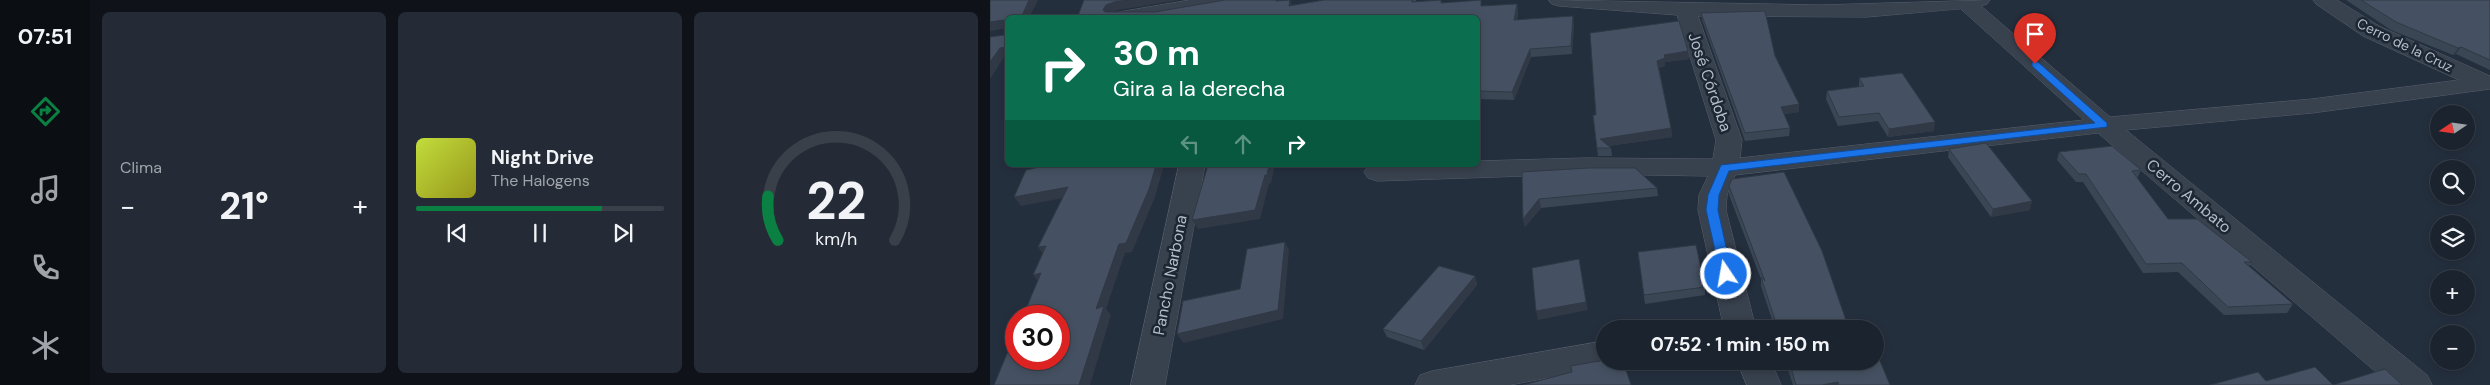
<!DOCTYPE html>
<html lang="es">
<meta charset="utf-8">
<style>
:root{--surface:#1b232e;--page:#242b36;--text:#f1f3f6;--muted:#a0a4aa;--line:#39404a;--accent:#0b8043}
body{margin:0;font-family:"DM Sans",sans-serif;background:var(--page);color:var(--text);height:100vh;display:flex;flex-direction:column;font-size:19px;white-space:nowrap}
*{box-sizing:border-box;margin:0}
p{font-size:16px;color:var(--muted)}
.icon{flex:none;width:28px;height:28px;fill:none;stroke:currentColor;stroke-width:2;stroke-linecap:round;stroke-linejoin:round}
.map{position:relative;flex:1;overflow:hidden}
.drawer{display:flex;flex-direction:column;gap:12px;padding:12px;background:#0f1319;width:900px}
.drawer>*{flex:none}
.top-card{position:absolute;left:15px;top:15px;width:475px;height:152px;border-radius:8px;box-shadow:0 2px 8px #0003,0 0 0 1px var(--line);background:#0b6e4f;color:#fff;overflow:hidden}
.needle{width:32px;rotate:257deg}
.fabs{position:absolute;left:1440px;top:105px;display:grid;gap:10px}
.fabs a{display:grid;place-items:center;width:45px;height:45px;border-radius:50%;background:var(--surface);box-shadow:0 2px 8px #0003,0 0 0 1px var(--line);font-size:25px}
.speed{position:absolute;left:15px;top:305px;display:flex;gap:10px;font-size:25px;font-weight:700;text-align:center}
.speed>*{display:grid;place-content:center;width:65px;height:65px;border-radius:50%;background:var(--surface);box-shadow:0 2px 8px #0003,0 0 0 1px var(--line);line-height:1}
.speed .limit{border:8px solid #d22;background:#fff;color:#111}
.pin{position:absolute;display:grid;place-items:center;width:42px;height:42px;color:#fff;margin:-51px -21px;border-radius:50% 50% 50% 0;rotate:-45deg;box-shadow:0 0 5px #0007}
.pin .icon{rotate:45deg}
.me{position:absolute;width:55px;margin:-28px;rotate:348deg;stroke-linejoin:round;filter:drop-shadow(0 0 4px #0008)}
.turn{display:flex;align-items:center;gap:18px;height:105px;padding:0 25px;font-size:22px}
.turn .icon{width:65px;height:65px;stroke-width:2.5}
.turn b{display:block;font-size:35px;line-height:42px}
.lanes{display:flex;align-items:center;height:48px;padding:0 25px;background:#0003;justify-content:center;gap:25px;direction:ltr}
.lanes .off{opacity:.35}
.big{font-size:38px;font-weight:700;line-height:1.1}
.drawer .card{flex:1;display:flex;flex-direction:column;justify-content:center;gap:8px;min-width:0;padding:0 18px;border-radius:8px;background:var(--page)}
.drawer .dial{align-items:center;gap:0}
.dial svg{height:130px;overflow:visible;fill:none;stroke:var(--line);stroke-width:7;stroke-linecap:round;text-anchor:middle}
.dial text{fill:var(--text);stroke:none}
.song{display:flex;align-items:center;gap:15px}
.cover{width:60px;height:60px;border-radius:8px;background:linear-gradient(135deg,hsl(70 70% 55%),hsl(60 70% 35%))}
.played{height:5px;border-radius:2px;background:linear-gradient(90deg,var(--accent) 75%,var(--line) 75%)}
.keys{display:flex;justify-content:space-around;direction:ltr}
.heat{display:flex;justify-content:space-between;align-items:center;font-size:28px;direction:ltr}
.drawer .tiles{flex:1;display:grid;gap:12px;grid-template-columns:repeat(3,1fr)}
.trip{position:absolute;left:606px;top:320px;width:288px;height:50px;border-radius:25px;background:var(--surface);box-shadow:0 2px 8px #0003,0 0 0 1px var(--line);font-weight:700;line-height:50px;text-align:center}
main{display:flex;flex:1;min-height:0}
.tabs{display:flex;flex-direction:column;width:90px;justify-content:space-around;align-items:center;background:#0b0e12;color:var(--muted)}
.tabs .icon{width:35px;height:35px}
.tabs .selected{color:var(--accent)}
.tabs b{font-size:22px;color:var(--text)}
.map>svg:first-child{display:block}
</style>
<main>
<nav class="tabs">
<b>07:51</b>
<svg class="icon selected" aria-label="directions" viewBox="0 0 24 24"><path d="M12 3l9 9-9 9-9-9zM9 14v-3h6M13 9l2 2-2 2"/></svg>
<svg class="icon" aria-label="music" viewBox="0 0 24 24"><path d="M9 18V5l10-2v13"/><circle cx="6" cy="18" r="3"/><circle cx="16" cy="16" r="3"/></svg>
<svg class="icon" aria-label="phone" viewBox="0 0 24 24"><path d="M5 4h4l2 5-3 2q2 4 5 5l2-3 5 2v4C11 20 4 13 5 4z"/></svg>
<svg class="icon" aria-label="climate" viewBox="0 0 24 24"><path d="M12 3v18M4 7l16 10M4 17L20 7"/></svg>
</nav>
<section class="drawer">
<div class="tiles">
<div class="card"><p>Clima</p>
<div class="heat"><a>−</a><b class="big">21°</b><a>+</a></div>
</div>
<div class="card">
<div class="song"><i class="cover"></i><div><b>Night Drive</b><p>The Halogens</p></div></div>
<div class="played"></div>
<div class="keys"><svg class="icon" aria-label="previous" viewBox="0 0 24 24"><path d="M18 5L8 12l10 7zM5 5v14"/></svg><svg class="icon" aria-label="pause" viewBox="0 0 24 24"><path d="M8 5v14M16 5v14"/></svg><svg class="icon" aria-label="next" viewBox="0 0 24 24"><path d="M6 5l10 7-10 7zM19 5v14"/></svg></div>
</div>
<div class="card dial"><svg viewBox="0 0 100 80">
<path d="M14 69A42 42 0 1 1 86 69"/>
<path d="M14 69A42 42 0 0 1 8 42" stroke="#0b8043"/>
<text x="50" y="56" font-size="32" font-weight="700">22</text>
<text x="50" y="72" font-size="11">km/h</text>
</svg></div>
</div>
</section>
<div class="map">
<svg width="1500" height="385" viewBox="0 0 1500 385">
<rect width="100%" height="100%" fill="#242f3e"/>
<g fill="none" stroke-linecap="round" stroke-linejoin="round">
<g stroke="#565f6c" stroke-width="1">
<g id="minor">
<polygon points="200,0 247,0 244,4 237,6 169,18 119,18 122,14 129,12"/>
<path d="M559,0L831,5L1000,0L997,4L991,6L1120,117L1322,99L1469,80L1373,36L1326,4L1323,0H1347L1389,26L1500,76V89L1322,113L1136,130L1437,375L1442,385H1401L1108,133L745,175L737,195L736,210L766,329H734L708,210L709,195L718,176L595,174L387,181L378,178L374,172L378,166L381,165H488V161L595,158L723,159L726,140L687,15L569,6L562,4ZM971,9L1094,120L750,158L752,140L708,16L876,17Z"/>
<polygon points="189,165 215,165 175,385 141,385"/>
<polygon points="615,341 615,361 628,361 615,367 520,385 425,385 430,375 442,371"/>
<polygon points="747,361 781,361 791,385 757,385"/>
</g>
</g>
<use href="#minor" fill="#38414e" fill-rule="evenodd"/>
</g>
<g fill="#3b4654">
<polygon points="334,0 426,0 426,1 493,6 527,4 528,12 527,20 584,24 582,54 541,57 524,100 488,99 488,18 87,18 129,10 123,12 165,12 302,5"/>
<polygon points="1356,0 1500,0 1500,70 1466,54 1463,55 1401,30"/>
<polygon points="711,13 785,56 809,104 809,112 794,114 800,128 799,136 755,141 712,20"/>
<polygon points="689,21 698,51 699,59 675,62 675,66 669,68 681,128 682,137 619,146 621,148 622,156 608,156 603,115 606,115"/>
<polygon points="869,78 944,131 898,137 888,121 848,126 836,99 837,91 869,87"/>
<polygon points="959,149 1040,210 1001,217 958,157"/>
<polygon points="1069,152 1151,170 1147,179 1178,219 1262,262 1259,266 1303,304 1297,313 1234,315 1188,272 1153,273 1093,182 1086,182 1067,160"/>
<polygon points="532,172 667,188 668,196 551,208 535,227 533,219"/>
<polygon points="739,186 859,329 785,329 771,286 771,279 739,195"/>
<polygon points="648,252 715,287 715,295 655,304"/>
<polygon points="485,276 487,285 434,350 397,337 393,329"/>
<polygon points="795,361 885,361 900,385 803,385"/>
</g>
<g fill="#303945">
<polygon points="39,0 48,0 39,18 31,18"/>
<polygon points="139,0 189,0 129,10 120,13 118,18 113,10 116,5 124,2"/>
<polygon points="300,0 303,6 299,6"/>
<polygon points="527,4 528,12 525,28 524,20"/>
<polygon points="583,16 584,24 582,54 581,46"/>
<polygon points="14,20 18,28 0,31 0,22"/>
<polygon points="18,45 18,56 15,56 0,79 0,62 10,48"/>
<polygon points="1471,47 1466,54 1463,55 1468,48"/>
<polygon points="540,49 541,57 524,100 522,92"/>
<polygon points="698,51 699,59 675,62 675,66 668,69 667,61 674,55"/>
<polygon points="809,104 809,112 790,115 791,107"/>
<polygon points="945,122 944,131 898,137 899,129"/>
<polygon points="681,128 682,137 611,147 610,139"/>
<polygon points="166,165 174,165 165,197 142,252 135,253 116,309 121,315 100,385 89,385 106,309 129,244"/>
<polygon points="279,165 285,165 281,183 279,184 270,219 208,229 202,220 275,175"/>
<polygon points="78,187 84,196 31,206 24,197"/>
<polygon points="549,199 551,208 535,227 533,219"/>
<polygon points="1042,201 1040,210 1001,217 1003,209"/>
<polygon points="295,242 299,250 293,319 193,343 187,334 288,310"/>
<polygon points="56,246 54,256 48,247"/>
<polygon points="589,259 598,310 548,320 546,311"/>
<polygon points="51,273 50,284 43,275"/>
<polygon points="485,276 487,285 434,350 431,341"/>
<polygon points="848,382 848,385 832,385"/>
</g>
<g fill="#455162" stroke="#303945">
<polygon points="0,0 39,0 31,18 18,18 18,45 17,47 10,48 0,62 0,37 14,35 14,20 0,22"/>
<polygon points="94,0 139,0 124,2 116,5 113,10 115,12 165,12 235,0 286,0 286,1 300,0 299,6 334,0 422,0 422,2 451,0 451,3 491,0 491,6 527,4 524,20 583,16 581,46 540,49 522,92 488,91 488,18 87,18"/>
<polygon points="1371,0 1500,0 1500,60 1471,47 1468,48 1406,22"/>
<polygon points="775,11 785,56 809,104 791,107 800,128 755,133 711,13"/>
<polygon points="689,21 698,51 674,55 675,58 667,61 681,128 610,139 621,148 607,148 603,115 606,115 600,33"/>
<polygon points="912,73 945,122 899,129 889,113 849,117 837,91 874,86 869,78"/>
<polygon points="996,143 1042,201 1003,209 959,149"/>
<polygon points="1122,146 1151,170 1142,171 1178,219 1207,219 1262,262 1254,262 1303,304 1238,307 1192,263 1156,264 1096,174 1089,174 1069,152"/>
<polygon points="51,165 166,165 159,189 136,243 129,244 106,309 114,306 89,385 4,385 26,332 26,359 69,359 69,316 33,316 51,273 43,275 56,246 48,247 78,187 24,197 36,170 50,167"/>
<polygon points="218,165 279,165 277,175 275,175 265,210 202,220"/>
<polygon points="599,168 645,168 667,188 549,199 533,219 532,172"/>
<polygon points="794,172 832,251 859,329 788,329 771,277 775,281 739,186 742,179"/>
<polygon points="295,242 288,310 187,334 193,301 250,289 257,249"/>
<polygon points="706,245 715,287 654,295 648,252"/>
<polygon points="589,259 596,302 546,311 542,268"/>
<polygon points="449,266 485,276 431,341 393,329"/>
<polygon points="885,349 900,385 849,385 848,382 832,385 806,385 799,361 885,361"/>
<polygon points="615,360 615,361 633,361 641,385 533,385 582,372 581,366"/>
<polygon points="1325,367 1343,385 1220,385 1268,372 1276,381"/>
<polygon points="1395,369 1412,385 1343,385"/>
</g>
<polygon fill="#1a73e8" stroke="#114b97" points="1042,62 1048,62 1117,123 1117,127 739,171 729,195 728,210 742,274 736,278 731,277 716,210 718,195 731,165 1105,123 1042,66"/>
<g text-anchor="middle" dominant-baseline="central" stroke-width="5" stroke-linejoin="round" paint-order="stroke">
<g font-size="14" fill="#b4bcc9" stroke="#1d2633">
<text transform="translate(1415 45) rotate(26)">Cerro de la Cruz</text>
</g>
<g font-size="16" fill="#b4bcc9" stroke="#1d2633">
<text transform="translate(720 82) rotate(71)">José Córdoba</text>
<text transform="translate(1199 196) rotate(40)">Cerro Ambato</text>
<text transform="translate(180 275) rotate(-79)">Pancho Narbona</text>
</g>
</g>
</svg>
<div class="fabs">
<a><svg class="needle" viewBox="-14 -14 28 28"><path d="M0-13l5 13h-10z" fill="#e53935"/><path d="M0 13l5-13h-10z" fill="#a0a4aa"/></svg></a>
<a><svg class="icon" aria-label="search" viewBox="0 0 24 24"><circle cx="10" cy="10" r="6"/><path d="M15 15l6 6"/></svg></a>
<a><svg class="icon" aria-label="layers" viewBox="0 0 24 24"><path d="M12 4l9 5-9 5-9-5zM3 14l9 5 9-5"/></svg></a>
<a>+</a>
<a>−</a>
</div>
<div class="speed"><div class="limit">30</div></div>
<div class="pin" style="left:1045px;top:64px;background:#d93025"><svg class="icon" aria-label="arrive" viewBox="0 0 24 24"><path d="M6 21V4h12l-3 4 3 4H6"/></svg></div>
<svg class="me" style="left:736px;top:274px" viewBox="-20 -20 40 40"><circle r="17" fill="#1a73e8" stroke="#fff" stroke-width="3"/><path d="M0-11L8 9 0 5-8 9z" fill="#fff"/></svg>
<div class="trip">07:52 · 1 min · 150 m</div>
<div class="top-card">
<div class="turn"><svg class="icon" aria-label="right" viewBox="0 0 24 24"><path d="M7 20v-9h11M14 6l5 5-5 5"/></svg><div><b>30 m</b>Gira a la derecha</div></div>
<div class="lanes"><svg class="icon off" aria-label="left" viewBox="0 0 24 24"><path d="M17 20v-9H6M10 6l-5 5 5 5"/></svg><svg class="icon off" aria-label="ahead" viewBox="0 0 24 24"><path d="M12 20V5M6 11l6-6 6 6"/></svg><svg class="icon" aria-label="right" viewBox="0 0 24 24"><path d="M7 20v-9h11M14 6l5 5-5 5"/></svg></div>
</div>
</div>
</main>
